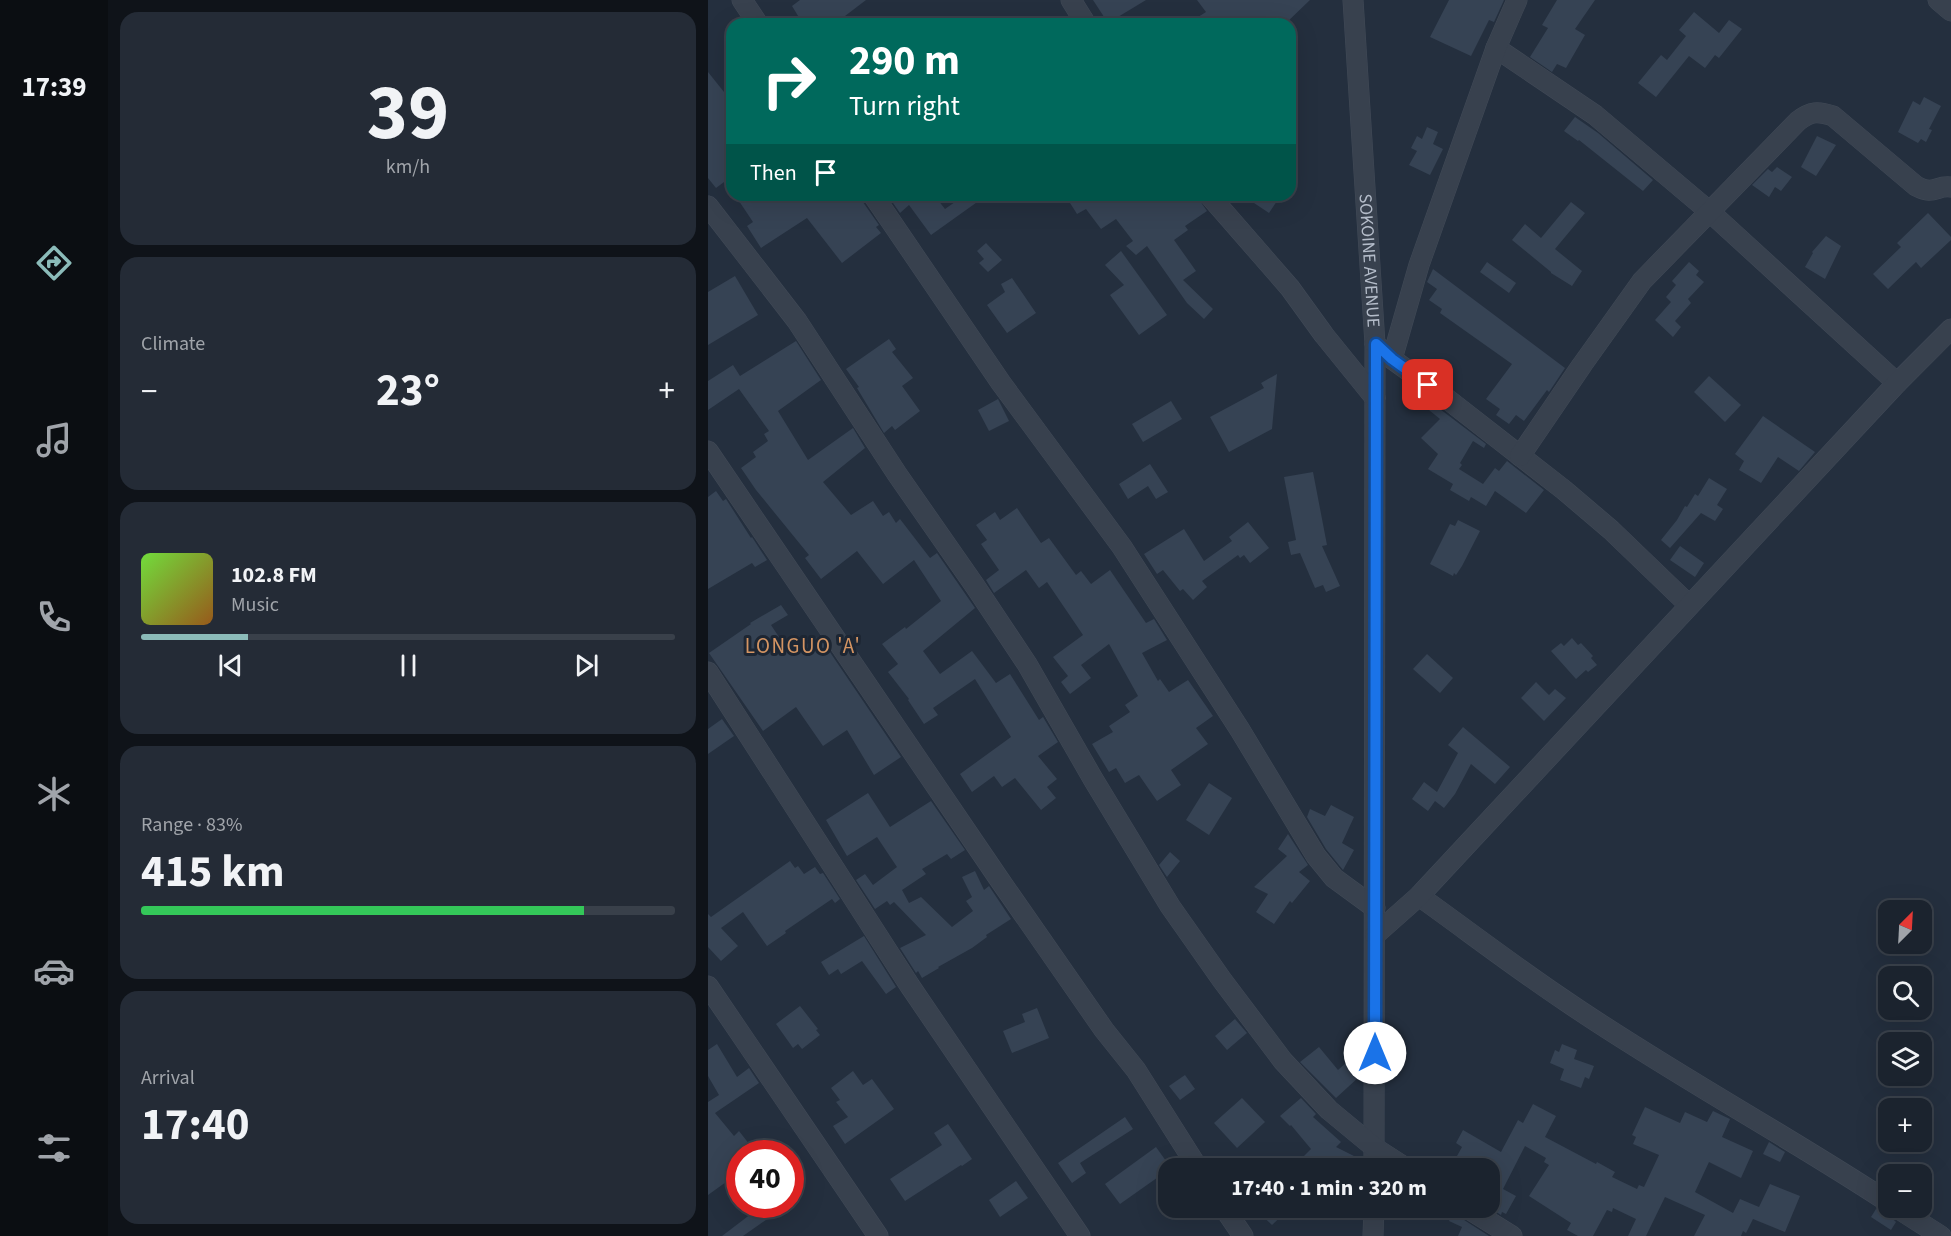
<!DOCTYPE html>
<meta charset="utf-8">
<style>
:root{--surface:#1b232e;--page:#242b36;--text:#f1f3f6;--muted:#a0a4aa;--line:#39404a;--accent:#8bbbb9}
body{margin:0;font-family:"Source Sans 3",sans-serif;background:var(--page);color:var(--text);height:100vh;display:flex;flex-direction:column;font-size:22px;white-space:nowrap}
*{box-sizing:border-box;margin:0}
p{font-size:20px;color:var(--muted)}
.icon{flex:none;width:33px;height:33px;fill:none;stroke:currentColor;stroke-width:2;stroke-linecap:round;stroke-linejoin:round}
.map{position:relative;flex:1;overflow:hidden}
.side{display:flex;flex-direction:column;gap:12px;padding:12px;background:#0f1319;width:600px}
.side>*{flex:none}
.hud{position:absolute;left:18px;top:18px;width:570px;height:183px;border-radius:18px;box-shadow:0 6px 24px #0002,0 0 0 2px var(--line);background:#00695c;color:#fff;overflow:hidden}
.needle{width:39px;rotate:24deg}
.buttons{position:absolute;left:1170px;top:900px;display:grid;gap:12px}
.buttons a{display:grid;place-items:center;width:54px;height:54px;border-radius:12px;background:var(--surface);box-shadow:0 6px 24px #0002,0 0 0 2px var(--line);font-size:30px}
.speed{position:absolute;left:18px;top:1140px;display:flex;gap:12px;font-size:30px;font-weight:700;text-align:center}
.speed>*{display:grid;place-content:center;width:78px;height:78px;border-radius:50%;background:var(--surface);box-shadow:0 6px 24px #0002,0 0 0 2px var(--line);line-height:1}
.speed .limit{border:9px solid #d22;background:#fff;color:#111}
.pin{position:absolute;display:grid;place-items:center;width:51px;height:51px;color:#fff;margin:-26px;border-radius:12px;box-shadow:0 3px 9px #0006}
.me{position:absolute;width:66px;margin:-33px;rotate:0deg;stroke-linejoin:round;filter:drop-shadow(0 0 4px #0008)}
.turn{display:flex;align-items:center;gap:21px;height:126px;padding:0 24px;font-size:27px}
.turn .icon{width:78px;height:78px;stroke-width:2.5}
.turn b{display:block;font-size:42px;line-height:51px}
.then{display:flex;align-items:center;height:57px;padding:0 24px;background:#0003;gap:12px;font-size:22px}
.big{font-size:45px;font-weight:700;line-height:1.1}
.side .widget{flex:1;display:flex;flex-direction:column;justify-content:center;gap:9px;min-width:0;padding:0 21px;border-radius:18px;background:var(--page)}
.side .dial{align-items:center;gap:0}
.dial b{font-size:78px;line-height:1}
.song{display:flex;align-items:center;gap:18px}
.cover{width:72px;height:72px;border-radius:9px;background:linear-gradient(135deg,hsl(100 70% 55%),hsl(30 70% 35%))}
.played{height:6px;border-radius:3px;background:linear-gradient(90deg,var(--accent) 20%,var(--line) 20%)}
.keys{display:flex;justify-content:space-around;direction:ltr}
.heat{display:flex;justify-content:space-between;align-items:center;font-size:33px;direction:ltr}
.charge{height:9px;border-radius:4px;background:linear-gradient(90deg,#34c759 83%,var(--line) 0)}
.trip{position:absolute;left:450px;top:1158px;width:342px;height:60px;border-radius:18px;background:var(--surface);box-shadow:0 6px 24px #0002,0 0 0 2px var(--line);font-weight:700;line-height:60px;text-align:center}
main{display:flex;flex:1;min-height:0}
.dock{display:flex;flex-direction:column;width:108px;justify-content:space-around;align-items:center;background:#0b0e12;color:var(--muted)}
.dock .icon{width:42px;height:42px}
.dock .selected{color:var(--accent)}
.dock b{font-size:27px;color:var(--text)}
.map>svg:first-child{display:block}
</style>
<main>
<nav class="dock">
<b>17:39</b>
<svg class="icon selected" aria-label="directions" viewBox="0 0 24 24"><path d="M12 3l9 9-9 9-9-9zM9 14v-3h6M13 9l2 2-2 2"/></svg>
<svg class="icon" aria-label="music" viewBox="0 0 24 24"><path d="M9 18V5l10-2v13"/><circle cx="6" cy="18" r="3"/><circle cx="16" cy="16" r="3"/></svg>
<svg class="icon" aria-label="phone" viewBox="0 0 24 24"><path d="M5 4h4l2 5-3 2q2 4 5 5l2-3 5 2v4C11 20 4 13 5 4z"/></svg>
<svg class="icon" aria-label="climate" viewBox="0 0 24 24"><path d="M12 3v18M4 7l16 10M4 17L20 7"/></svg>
<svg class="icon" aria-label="car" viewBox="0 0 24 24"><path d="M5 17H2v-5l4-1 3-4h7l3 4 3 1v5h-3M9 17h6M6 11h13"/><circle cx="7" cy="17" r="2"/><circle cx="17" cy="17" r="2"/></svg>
<svg class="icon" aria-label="filters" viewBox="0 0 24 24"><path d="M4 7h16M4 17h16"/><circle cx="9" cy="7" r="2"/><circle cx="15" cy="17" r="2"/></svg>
</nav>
<section class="side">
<div class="widget dial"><b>39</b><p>km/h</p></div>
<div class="widget"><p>Climate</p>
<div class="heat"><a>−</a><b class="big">23°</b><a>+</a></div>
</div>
<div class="widget">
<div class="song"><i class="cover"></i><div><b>102.8 FM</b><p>Music</p></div></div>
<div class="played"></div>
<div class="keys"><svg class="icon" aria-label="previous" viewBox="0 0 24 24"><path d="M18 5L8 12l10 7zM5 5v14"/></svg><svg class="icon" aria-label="pause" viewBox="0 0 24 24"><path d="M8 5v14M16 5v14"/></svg><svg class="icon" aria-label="next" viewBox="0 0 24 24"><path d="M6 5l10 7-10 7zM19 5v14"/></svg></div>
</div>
<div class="widget"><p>Range · 83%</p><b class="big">415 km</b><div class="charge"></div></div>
<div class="widget"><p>Arrival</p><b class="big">17:40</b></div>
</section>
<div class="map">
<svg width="1243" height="1236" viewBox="0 0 1243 1236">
<rect width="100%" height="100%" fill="#242f3e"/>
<g fill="#364354">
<polygon points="92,0 158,0 137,16 142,24 95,24 84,6"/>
<polygon points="385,0 438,0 400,23"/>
<polygon points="489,0 602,0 577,24 479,24 498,12"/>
<polygon points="741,0 796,0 786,22 781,20 763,56 722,37"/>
<polygon points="849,0 887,0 867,29 877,35 858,68 849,64 844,72 822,57 840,28 834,25"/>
<polygon points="986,12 1011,33 1021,20 1034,29 1011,58 1007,55 997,68 981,56 948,97 930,83 953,55 959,60 978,36 971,30"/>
<polygon points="0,72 24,102 24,176 8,188 0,178"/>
<polygon points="1216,97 1233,106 1221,129 1224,130 1218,142 1213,139 1210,143 1190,132 1205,101 1212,105"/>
<polygon points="867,117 890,133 945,180 935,191 871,140 870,141 856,131"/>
<polygon points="719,127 730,132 725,144 735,149 722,175 701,165 709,151 703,148 709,136 714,139"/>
<polygon points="1109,136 1128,145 1108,176 1093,167"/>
<polygon points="1069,167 1084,177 1073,191 1067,187 1061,197 1044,185 1060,169 1064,172"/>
<polygon points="27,195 150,195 171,225 168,227 173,233 134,263 99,218 53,248 39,226 45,222"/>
<polygon points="188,195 226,195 237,209 257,195 279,195 223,235 201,205 192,213 183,200"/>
<polygon points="357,195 471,195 477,203 488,195 499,211 477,226 480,230 466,240 488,271 475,280 505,309 496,319 479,303 439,246 428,255 418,246 425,241 408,219 393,229 378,209 369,214"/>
<polygon points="534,195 573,195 561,213"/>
<polygon points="863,202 877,213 847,249 874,271 864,286 843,273 843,272 804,240 817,224 833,238"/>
<polygon points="1220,213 1243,237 1243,240 1213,268 1208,262 1180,289 1165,274 1193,247 1189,243"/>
<polygon points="1118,236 1133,246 1117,279 1097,267 1105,253 1104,252"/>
<polygon points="278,243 294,260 280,272 271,263 276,259 269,251"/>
<polygon points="413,251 459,315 431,335 402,295 416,285 397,265"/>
<polygon points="779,262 808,283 801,293 772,272"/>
<polygon points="981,262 991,271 988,275 996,282 980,299 983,303 967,321 973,327 965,337 947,320 963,302 958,297 968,285 964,281"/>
<polygon points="725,269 857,368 841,392 839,390 816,421 808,415 801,424 788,415 792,409 778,399 804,364 732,313 734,309 721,300 729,289 719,282"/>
<polygon points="27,276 50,315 0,345 0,292"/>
<polygon points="304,278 328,313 299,333 279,305 297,292 293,284"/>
<polygon points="181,339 188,349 184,352 205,378 194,386 212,411 187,430 184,426 176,433 149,388 151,387 138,369"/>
<polygon points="88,341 113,380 70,411 100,460 145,428 157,448 115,482 143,515 165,501 175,516 181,512 188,523 192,519 222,558 229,553 267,608 215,651 232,674 264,651 288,683 302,674 331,720 335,717 350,742 330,756 349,779 339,787 348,798 333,810 307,778 294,787 286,776 264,792 252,774 303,737 267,679 225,708 230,715 216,724 200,700 201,699 180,672 190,664 174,644 197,627 198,629 233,601 206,560 175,584 149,551 113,579 97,558 101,555 48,490 33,468 48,457 45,452 60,441 56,434 61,431 31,389 0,410 0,381 25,365 32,376"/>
<polygon points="569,374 564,429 521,452 502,417 556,388 553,383"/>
<polygon points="1001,376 1033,405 1017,422 986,392"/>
<polygon points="290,399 301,421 281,431 270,410"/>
<polygon points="720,400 778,444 776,448 765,441 752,463 754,465 751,469 775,484 787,468 791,471 799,461 836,490 818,513 787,491 778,506 763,497 761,501 742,490 745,484 720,469 730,454 713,438 732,419 716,406"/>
<polygon points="463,401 474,419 435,442 424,424"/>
<polygon points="1055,416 1107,452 1091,471 1070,457 1053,483 1031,470 1036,461 1027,454"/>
<polygon points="442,464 460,492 448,499 440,486 420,499 411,484"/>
<polygon points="605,472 619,545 614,546 632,586 618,592 615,585 607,588 592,553 583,555 580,542 588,540 576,477"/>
<polygon points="1001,478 1019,489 1009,505 1015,509 1007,521 993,513 962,548 953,540 969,520 977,506 979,507 987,494 990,496"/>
<polygon points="8,491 15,501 18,499 43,538 44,537 59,560 47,567 44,563 0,589 0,497"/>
<polygon points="309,508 333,543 341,538 368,575 373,571 383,584 402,570 438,623 446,619 459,640 434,653 450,681 452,679 461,692 480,680 505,716 488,728 500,744 463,770 473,785 449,801 431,775 417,783 408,768 401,772 384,744 405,732 401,726 422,712 417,705 430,696 401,644 373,665 383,678 362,694 353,682 360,676 345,657 375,635 339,582 331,588 318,570 286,593 278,580 291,570 273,544 279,540 268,525 287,512 292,520"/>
<polygon points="750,520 772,531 754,566 748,575 746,573 745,576 722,564 742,524 747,526"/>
<polygon points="540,522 561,548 542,563 536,555 532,558 530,555 494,581 499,587 485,600 475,589 472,591 455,570 449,574 436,554 476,529 496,561 524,541 521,537"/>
<polygon points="972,546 996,563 987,577 962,560"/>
<polygon points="73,605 80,615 63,625 83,655 111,636 193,757 166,775 139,730 115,746 88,707 55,731 1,653 43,624 42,623"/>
<polygon points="864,638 870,645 873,643 885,656 883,658 889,665 880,672 878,670 868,679 843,651 853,643 856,646"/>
<polygon points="719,654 745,678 732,693 705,669"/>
<polygon points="828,682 841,695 847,689 858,698 836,721 813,698"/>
<polygon points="14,719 26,736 0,754 0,729"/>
<polygon points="755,727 802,767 787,784 763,764 747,794 736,808 727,801 720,811 704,799 716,782 729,792 750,753 740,745"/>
<polygon points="501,783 524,798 501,835 478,820"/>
<polygon points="160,793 182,827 223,801 257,850 243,859 239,854 214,869 218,874 194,890 201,903 213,897 244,927 265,911 258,901 264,897 254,877 267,871 276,890 281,886 303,919 278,935 279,937 264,948 230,967 231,968 214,978 210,971 208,973 192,948 218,935 186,902 182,905 179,901 167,909 148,880 157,874 165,885 189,867 169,837 139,856 118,820"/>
<polygon points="623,805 646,817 634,843 646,850 635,870 618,849 599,817 602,809 617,816"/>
<polygon points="580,834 600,865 591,872 602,881 584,903 582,901 566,924 548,912 560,894 546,887 579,856 570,849"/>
<polygon points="462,852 472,861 459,877 451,865"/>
<polygon points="82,861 87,868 90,866 96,874 107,867 112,874 115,873 132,899 127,903 124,899 77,931 78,933 59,946 35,912 13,928 30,946 13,961 0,947 0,914 3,917"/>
<polygon points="156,936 188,987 178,994 154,961 133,974 130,969 121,975 113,962"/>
<polygon points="92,1006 110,1029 108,1030 112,1035 94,1049 90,1044 85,1048 68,1024"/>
<polygon points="329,1008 341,1038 304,1053 295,1031 317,1022 314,1014"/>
<polygon points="527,1019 539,1033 519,1050 507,1036"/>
<polygon points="9,1044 29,1077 41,1068 51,1083 7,1113 26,1136 31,1131 49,1154 32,1154 32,1172 0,1195 0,1102 11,1095 0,1076 0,1050"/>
<polygon points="854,1044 869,1050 866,1059 886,1066 881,1079 877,1077 873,1088 852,1080 856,1069 842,1063 847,1050 851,1052"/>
<polygon points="611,1047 630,1070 639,1062 652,1076 628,1098 592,1062"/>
<polygon points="145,1071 155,1085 164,1079 186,1109 137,1144 125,1126 140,1117 128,1102 132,1100 123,1088"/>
<polygon points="477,1075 487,1089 472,1100 461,1086"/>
<polygon points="534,1098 557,1122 529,1148 506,1123"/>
<polygon points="593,1098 608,1114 605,1117 633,1142 628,1147 650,1158 644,1168 584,1168 603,1149 583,1125 582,1126 572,1116"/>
<polygon points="825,1104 848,1116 837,1137 888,1164 889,1162 907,1172 904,1177 929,1189 931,1185 936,1187 951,1155 925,1144 928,1137 924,1135 937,1107 972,1123 977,1112 999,1122 1005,1111 1022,1119 1014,1137 1045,1151 1033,1178 1001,1162 987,1192 1025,1213 1032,1199 1051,1207 1062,1184 1092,1196 1077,1232 1045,1219 1038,1233 1035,1231 1033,1236 986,1236 997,1215 957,1197 938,1236 920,1236 928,1219 905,1208 904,1212 899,1210 885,1236 870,1236 859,1230 863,1223 821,1196 841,1165 836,1162 838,1158 817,1146 795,1189 808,1196 798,1214 794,1212 793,1215 782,1208 782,1168 771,1168 749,1156 754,1147 748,1143 755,1130 793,1152 810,1120 815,1123"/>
<polygon points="417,1117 425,1129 372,1163 378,1173 364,1183 350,1163"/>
<polygon points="240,1124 264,1159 254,1166 253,1165 197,1201 182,1179 234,1145 226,1133"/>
<polygon points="1061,1142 1077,1152 1072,1162 1055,1154"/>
<polygon points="448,1147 463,1168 412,1204 397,1184"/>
<polygon points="308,1181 320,1198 292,1217 281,1200"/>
<polygon points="56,1204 65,1215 35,1236 14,1236"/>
<polygon points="546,1208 582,1208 564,1225"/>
<polygon points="747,1209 753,1218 781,1236 750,1236 754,1227 741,1221"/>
<polygon points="1168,1209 1179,1214 1188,1222 1183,1230 1163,1217"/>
</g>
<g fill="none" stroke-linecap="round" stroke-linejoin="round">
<g stroke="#414a57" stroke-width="21">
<g id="minor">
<polyline points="34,0 50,24"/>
<polyline points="363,0 378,24"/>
<path id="s1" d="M645,0L667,344L666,1168"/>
<polyline points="1230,0 1243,11"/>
<polyline points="788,48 887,115 1002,212 1189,383"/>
<polyline points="165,195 293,383 414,547 532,730 608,856 626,878 667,908"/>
<polyline points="501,195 582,288 616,335 667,398"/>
<polyline points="0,206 89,321 189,474 267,586 319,664 385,779 462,906 514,980 575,1061 621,1110 667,1148 698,1168"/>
<polyline points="667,344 684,359 738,398 856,490 903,530 981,605"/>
<polyline points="684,359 711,265 788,48 809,0"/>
<polyline points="0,451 291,879 396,1030 428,1070 490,1168"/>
<path d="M812,456L874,365L934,281L1090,121C1103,111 1110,111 1125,116L1208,186C1227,196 1227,185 1243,187"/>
<polyline points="0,672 202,986 372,1236"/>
<path d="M711,896C760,931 808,968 859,1002C963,1073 1075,1133 1180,1202"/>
<polyline points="667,935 711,896 1189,383 1243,329"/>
<polyline points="0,986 170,1236"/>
<polyline points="516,1208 535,1236"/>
<polyline points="759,1208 804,1236"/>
<polyline points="1189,1208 1233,1236"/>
<polyline points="665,1236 666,1208"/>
</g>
</g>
<use href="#minor" stroke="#38414e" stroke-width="20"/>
</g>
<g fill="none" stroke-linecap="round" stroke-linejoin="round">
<g stroke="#114b97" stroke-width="15">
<polyline id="route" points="667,1053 668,344 684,359 720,385"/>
</g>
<use href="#route" stroke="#1a73e8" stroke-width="10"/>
</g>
<g text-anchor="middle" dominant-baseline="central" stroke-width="6" stroke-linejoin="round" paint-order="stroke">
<g font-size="18" fill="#b4bcc9" stroke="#1d2633">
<text stroke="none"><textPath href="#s1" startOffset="261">SOKOINE AVENUE</textPath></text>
</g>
<g font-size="21" letter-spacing="1.5" fill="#d59563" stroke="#1d2633">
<text x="95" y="646">LONGUO 'A'</text>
</g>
</g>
</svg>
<div class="buttons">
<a><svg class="needle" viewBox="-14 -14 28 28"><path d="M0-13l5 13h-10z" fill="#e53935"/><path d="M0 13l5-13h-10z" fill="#a0a4aa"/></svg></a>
<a><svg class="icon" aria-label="search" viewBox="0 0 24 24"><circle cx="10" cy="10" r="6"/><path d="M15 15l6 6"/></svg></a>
<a><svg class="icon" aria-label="layers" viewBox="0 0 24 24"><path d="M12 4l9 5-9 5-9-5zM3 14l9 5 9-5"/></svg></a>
<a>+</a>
<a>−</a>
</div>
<div class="speed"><div class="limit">40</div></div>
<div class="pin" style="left:720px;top:385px;background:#d93025"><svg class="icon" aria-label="arrive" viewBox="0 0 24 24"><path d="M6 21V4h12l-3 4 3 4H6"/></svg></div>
<svg class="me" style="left:667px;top:1053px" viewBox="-20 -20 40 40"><circle r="19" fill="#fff"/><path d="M0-13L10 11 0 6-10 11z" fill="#1a73e8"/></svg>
<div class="trip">17:40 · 1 min · 320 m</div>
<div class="hud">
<div class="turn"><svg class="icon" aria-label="right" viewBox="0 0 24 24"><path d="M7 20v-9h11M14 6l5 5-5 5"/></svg><div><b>290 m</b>Turn right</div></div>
<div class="then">Then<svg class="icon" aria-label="arrive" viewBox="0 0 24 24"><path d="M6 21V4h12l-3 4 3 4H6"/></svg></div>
</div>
</div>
</main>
